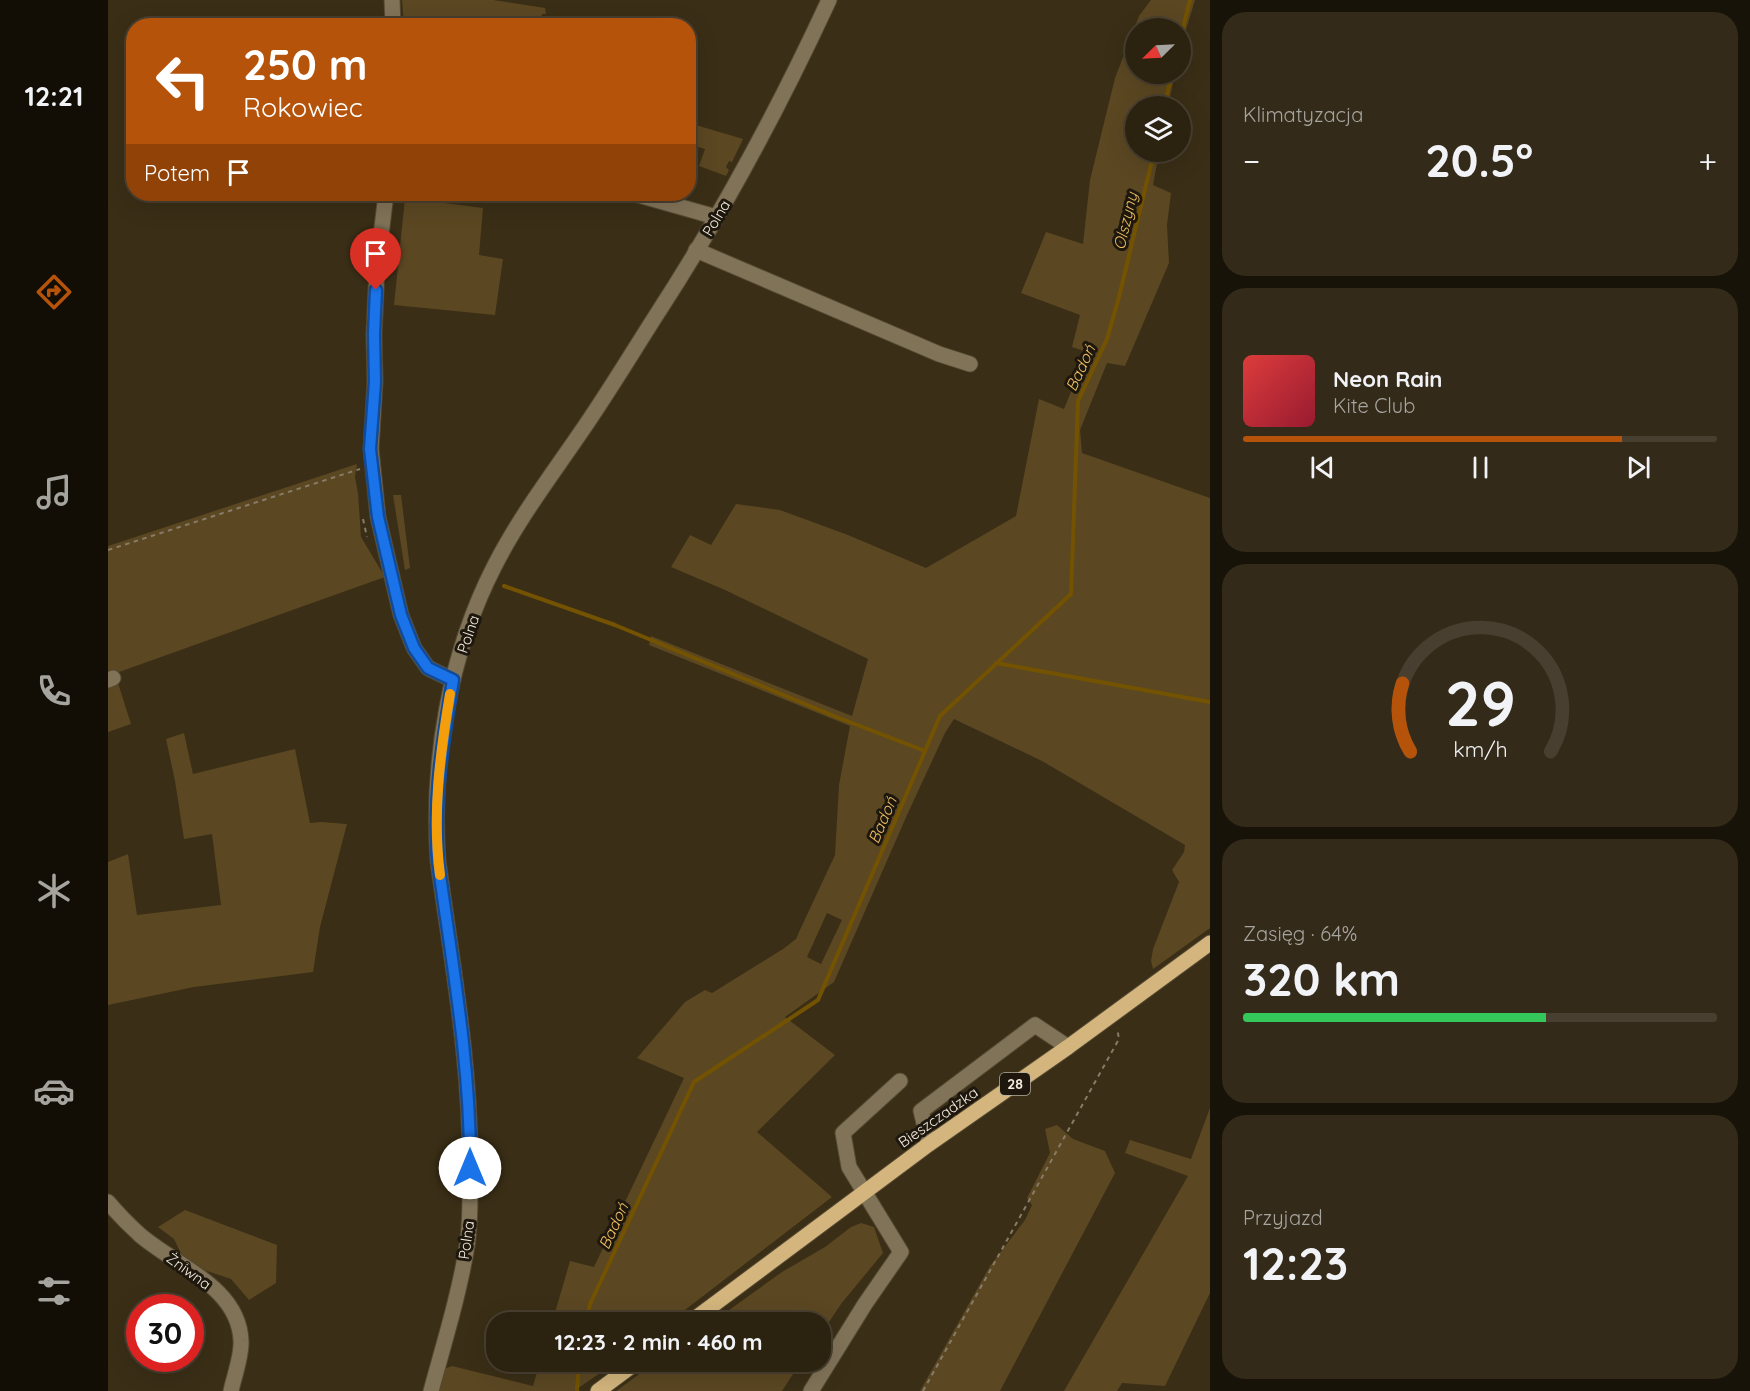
<!DOCTYPE html>
<html lang="pl">
<meta charset="utf-8">
<style>
:root{--surface:#2c2210;--page:#342a19;--text:#f1f3f6;--muted:#a6a49f;--line:#483f30;--accent:#b45309}
body{margin:0;font-family:Quicksand,sans-serif;background:var(--page);color:var(--text);height:100vh;display:flex;flex-direction:column;font-size:22px;white-space:nowrap}
*{box-sizing:border-box;margin:0}
p{font-size:20px;color:var(--muted)}
.icon{flex:none;width:33px;height:33px;fill:none;stroke:currentColor;stroke-width:2;stroke-linecap:round;stroke-linejoin:round}
.map{position:relative;flex:1;overflow:hidden}
.details{display:flex;flex-direction:column;gap:12px;padding:12px;background:#181309;width:540px}
.details>*{flex:none}
.banner{position:absolute;left:18px;top:18px;width:570px;height:183px;border-radius:24px;box-shadow:0 6px 24px #0002,0 0 0 2px var(--line);background:#b45309;color:#fff;overflow:hidden}
.needle{width:39px;rotate:246deg}
.tools{position:absolute;left:1017px;top:18px;display:grid;gap:12px}
.tools a{display:grid;place-items:center;width:66px;height:66px;border-radius:50%;background:var(--surface);box-shadow:0 6px 24px #0002,0 0 0 2px var(--line);font-size:30px}
.speed{position:absolute;left:18px;top:1294px;display:flex;gap:12px;font-size:30px;font-weight:700;text-align:center}
.speed>*{display:grid;place-content:center;width:78px;height:78px;border-radius:50%;background:var(--surface);box-shadow:0 6px 24px #0002,0 0 0 2px var(--line);line-height:1}
.speed .limit{border:9px solid #d22;background:#fff;color:#111}
.pin{position:absolute;display:grid;place-items:center;width:51px;height:51px;color:#fff;margin:-62px -26px;border-radius:50% 50% 50% 0;rotate:-45deg;box-shadow:0 0 6px #0007}
.pin .icon{rotate:45deg}
.me{position:absolute;width:66px;margin:-33px;rotate:0deg;stroke-linejoin:round;filter:drop-shadow(0 0 4px #0008)}
.turn{display:flex;align-items:center;gap:21px;height:126px;padding:0 18px;font-size:27px}
.turn .icon{width:78px;height:78px;stroke-width:2.5}
.turn b{display:block;font-size:42px;line-height:51px}
.then{display:flex;align-items:center;height:57px;padding:0 18px;background:#0003;gap:12px;font-size:22px}
.big{font-size:45px;font-weight:700;line-height:1.1}
.details .tile{flex:1;display:flex;flex-direction:column;justify-content:center;gap:9px;min-width:0;padding:0 21px;border-radius:24px;background:var(--page)}
.details .dial{align-items:center;gap:0}
.dial svg{height:156px;overflow:visible;fill:none;stroke:var(--line);stroke-width:7;stroke-linecap:round;text-anchor:middle}
.dial text{fill:var(--text);stroke:none}
.song{display:flex;align-items:center;gap:18px}
.cover{width:72px;height:72px;border-radius:9px;background:linear-gradient(135deg,hsl(0 70% 55%),hsl(350 70% 35%))}
.played{height:6px;border-radius:3px;background:linear-gradient(90deg,var(--accent) 80%,var(--line) 80%)}
.keys{display:flex;justify-content:space-around;direction:ltr}
.heat{display:flex;justify-content:space-between;align-items:center;font-size:33px;direction:ltr}
.charge{height:9px;border-radius:4px;background:linear-gradient(90deg,#34c759 64%,var(--line) 0)}
.trip{position:absolute;left:378px;top:1312px;width:345px;height:60px;border-radius:24px;background:var(--surface);box-shadow:0 6px 24px #0002,0 0 0 2px var(--line);font-weight:700;line-height:60px;text-align:center}
main{display:flex;flex:1;min-height:0}
.dock{display:flex;flex-direction:column;width:108px;justify-content:space-around;align-items:center;background:#120e06;color:var(--muted)}
.dock .icon{width:42px;height:42px}
.dock .current{color:var(--accent)}
.dock b{font-size:27px;color:var(--text)}
.map>svg:first-child{display:block}
</style>
<main>
<nav class="dock">
<b>12:21</b>
<svg class="icon current" aria-label="directions" viewBox="0 0 24 24"><path d="M12 3l9 9-9 9-9-9zM9 14v-3h6M13 9l2 2-2 2"/></svg>
<svg class="icon" aria-label="music" viewBox="0 0 24 24"><path d="M9 18V5l10-2v13"/><circle cx="6" cy="18" r="3"/><circle cx="16" cy="16" r="3"/></svg>
<svg class="icon" aria-label="phone" viewBox="0 0 24 24"><path d="M5 4h4l2 5-3 2q2 4 5 5l2-3 5 2v4C11 20 4 13 5 4z"/></svg>
<svg class="icon" aria-label="climate" viewBox="0 0 24 24"><path d="M12 3v18M4 7l16 10M4 17L20 7"/></svg>
<svg class="icon" aria-label="car" viewBox="0 0 24 24"><path d="M5 17H2v-5l4-1 3-4h7l3 4 3 1v5h-3M9 17h6M6 11h13"/><circle cx="7" cy="17" r="2"/><circle cx="17" cy="17" r="2"/></svg>
<svg class="icon" aria-label="filters" viewBox="0 0 24 24"><path d="M4 7h16M4 17h16"/><circle cx="9" cy="7" r="2"/><circle cx="15" cy="17" r="2"/></svg>
</nav>
<div class="map">
<svg width="1102" height="1391" viewBox="0 0 1102 1391">
<rect width="100%" height="100%" fill="#3a2e16"/>
<g fill="#5b4722" fill-rule="evenodd">
<polygon points="294,0 385,0 437,8 438,14 434,14 432,25 296,25"/>
<path d="M1043,0H1087L1073,46L1072,28H1028V74H1067L1060,106H1028V152H1051L1045,185L1063,193L1059,225L1061,263L1017,366L999,363L972,430L974,453L1102,498V928L1045,969L1043,961L1045,949L1071,882L1064,870L1076,852L1077,845L934,761L846,719L837,733L799,815L726,982L677,1017L727,1055L649,1132L724,1197L560,1323H444L462,1261L486,1267L576,1078L529,1058L577,1002L597,990L604,993L675,949L688,939L691,932L727,855L731,785L742,726L541,645L543,636L744,716L760,659L617,590L563,567L582,535L603,545L628,504L672,510L740,535L818,568L908,516L931,399L956,409L979,352L964,347L972,315L913,293L938,232L975,244L982,180L1007,78L1031,16ZM719,913L734,920L713,964L699,957Z"/>
<polygon points="581,123 635,139 624,162 621,161 618,167 621,170 618,176 591,166 597,149 581,144"/>
<polygon points="297,198 375,208 371,255 395,259 387,315 286,305"/>
<polygon points="249,464 247,477 250,493 253,537 277,577 0,676 0,546"/>
<polygon points="285,495 293,495 302,568 297,570"/>
<polygon points="9,680 23,724 0,732 0,683"/>
<polygon points="76,733 85,774 187,749 202,823 213,822 239,824 212,927 205,972 86,987 0,1005 0,862 20,854 29,915 113,905 104,834 76,839 67,781 58,739"/>
<polygon points="1102,1108 1102,1293 1057,1386 1014,1383 1009,1391 956,1391 1080,1176 1017,1153 1022,1140 1083,1159"/>
<polygon points="949,1125 965,1139 997,1151 1007,1173 892,1391 812,1391 882,1266 917,1220 924,1205 919,1198 942,1153 937,1129"/>
<polygon points="77,1210 169,1245 168,1283 141,1300 123,1279 78,1264 66,1239 50,1227"/>
<polygon points="753,1223 766,1227 775,1253 733,1304 713,1334 712,1323 603,1323 674,1272 717,1247 743,1227"/>
<polygon points="432,1362 508,1362 466,1391 330,1391 336,1369 344,1366 425,1386"/>
<polygon points="548,1362 693,1362 674,1391 508,1391"/>
</g>
<g fill="none" stroke-linecap="round" stroke-linejoin="round">
<g stroke="#735301" stroke-width="4">
<polyline points="1072,39 1082,0"/>
<polyline points="1056,106 1064,74"/>
<polyline points="396,586 507,625 726,716 817,751"/>
<polyline points="888,663 1102,702"/>
<polyline points="478,1323 482,1304 586,1082 710,1000 832,716 963,594 970,401 999,339 1011,297 1046,152"/>
<polyline points="469,1391 471,1362"/>
</g>
<g stroke="#544932" stroke-width="17">
<g id="minor">
<polyline points="284,0 285,26"/>
<polyline points="278,194 269,268 266,334 267,382 263,449 270,517 293,615 306,648 320,668 345,680"/>
<polyline points="527,194 608,217"/>
<polyline points="588,250 831,354 862,364"/>
<polyline points="0,680 5,678"/>
<polyline points="821,1144 813,1111 927,1025 960,1047"/>
<path d="M0,1202C10,1214 21,1225 32,1235C68,1266 131,1287 133,1341C134,1355 126,1377 123,1391"/>
<path d="M323,1391C336,1343 351,1295 359,1246C363,1220 362,1194 362,1168C363,1065 344,963 330,861C323,762 341,654 387,565C411,518 443,476 473,432C500,393 524,353 549,314C614,214 671,108 721,0"/>
<polyline points="703,1391 757,1304 793,1252 741,1167 735,1133 792,1081"/>
</g>
</g>
<g stroke="#544932" stroke-width="17">
<g id="major">
<polyline points="581,1323 821,1144 960,1047 1102,943"/>
<polyline points="490,1391 529,1362"/>
</g>
</g>
<g stroke="#877c68" stroke-width="2" stroke-dasharray="4.5 4.5" stroke-linecap="butt">
<polyline points="255,519 259,537"/>
<polyline points="0,550 252,469"/>
<polyline points="815,1391 1011,1039 1009,1028"/>
</g>
<use href="#minor" stroke="#817358" stroke-width="15"/>
<use href="#major" stroke="#d3b57d" stroke-width="15"/>
</g>
<g fill="none" stroke-linecap="round" stroke-linejoin="round">
<g stroke="#114b97" stroke-width="15">
<path id="route" d="M268,290L266,334L267,382L262,449L270,517L293,615L306,648L320,668L345,680C335,740 325,800 330,861C344,963 363,1066 362,1168"/>
</g>
<use href="#route" stroke="#1a73e8" stroke-width="10"/>
<path stroke="#f59e0b" stroke-width="10" d="M332,875C324,814 332,754 342,694"/>
</g>
<g text-anchor="middle" dominant-baseline="central" stroke-width="6" stroke-linejoin="round" paint-order="stroke">
<rect fill="#1d170d" stroke="#b4ada0" stroke-width="1.5" x="892" y="1073" width="30" height="22" rx="4.5"/>
<g font-size="14" font-weight="bold" fill="#f5eddf">
<text x="907" y="1084">28</text>
</g>
<g font-size="15" fill="#f5eddf" stroke="#1d170d">
<text transform="translate(608 218) rotate(-59)">Polna</text>
<text transform="translate(360 634) rotate(-71)">Polna</text>
<text transform="translate(830 1117) rotate(-35)">Bieszczadzka</text>
<text transform="translate(358 1240) rotate(-82)">Polna</text>
<text transform="translate(81 1271) rotate(36)">Żniwna</text>
</g>
<g font-size="16" font-style="italic" fill="#efbf61" stroke="#1d170d">
<text transform="translate(1017 221) rotate(-77)">Olszyny</text>
<text transform="translate(972 368) rotate(-65)">Badoń</text>
<text transform="translate(774 820) rotate(-67)">Badoń</text>
<text transform="translate(505 1226) rotate(-65)">Badoń</text>
</g>
</g>
</svg>
<div class="tools">
<a><svg class="needle" viewBox="-14 -14 28 28"><path d="M0-13l5 13h-10z" fill="#e53935"/><path d="M0 13l5-13h-10z" fill="#a6a49f"/></svg></a>
<a><svg class="icon" aria-label="layers" viewBox="0 0 24 24"><path d="M12 4l9 5-9 5-9-5zM3 14l9 5 9-5"/></svg></a>
</div>
<div class="speed"><div class="limit">30</div></div>
<div class="pin" style="left:268px;top:290px;background:#d93025"><svg class="icon" aria-label="arrive" viewBox="0 0 24 24"><path d="M6 21V4h12l-3 4 3 4H6"/></svg></div>
<svg class="me" style="left:362px;top:1168px" viewBox="-20 -20 40 40"><circle r="19" fill="#fff"/><path d="M0-13L10 11 0 6-10 11z" fill="#1a73e8"/></svg>
<div class="trip">12:23 · 2 min · 460 m</div>
<div class="banner">
<div class="turn"><svg class="icon" aria-label="left" viewBox="0 0 24 24"><path d="M17 20v-9H6M10 6l-5 5 5 5"/></svg><div><b>250 m</b>Rokowiec</div></div>
<div class="then">Potem<svg class="icon" aria-label="arrive" viewBox="0 0 24 24"><path d="M6 21V4h12l-3 4 3 4H6"/></svg></div>
</div>
</div>
<section class="details">
<div class="tile"><p>Klimatyzacja</p>
<div class="heat"><a>−</a><b class="big">20.5°</b><a>+</a></div>
</div>
<div class="tile">
<div class="song"><i class="cover"></i><div><b>Neon Rain</b><p>Kite Club</p></div></div>
<div class="played"></div>
<div class="keys"><svg class="icon" aria-label="previous" viewBox="0 0 24 24"><path d="M18 5L8 12l10 7zM5 5v14"/></svg><svg class="icon" aria-label="pause" viewBox="0 0 24 24"><path d="M8 5v14M16 5v14"/></svg><svg class="icon" aria-label="next" viewBox="0 0 24 24"><path d="M6 5l10 7-10 7zM19 5v14"/></svg></div>
</div>
<div class="tile dial"><svg viewBox="0 0 100 80">
<path d="M14 69A42 42 0 1 1 86 69"/>
<path d="M14 69A42 42 0 0 1 10 34" stroke="#b45309"/>
<text x="50" y="56" font-size="32" font-weight="700">29</text>
<text x="50" y="72" font-size="11">km/h</text>
</svg></div>
<div class="tile"><p>Zasięg · 64%</p><b class="big">320 km</b><div class="charge"></div></div>
<div class="tile"><p>Przyjazd</p><b class="big">12:23</b></div>
</section>
</main>
